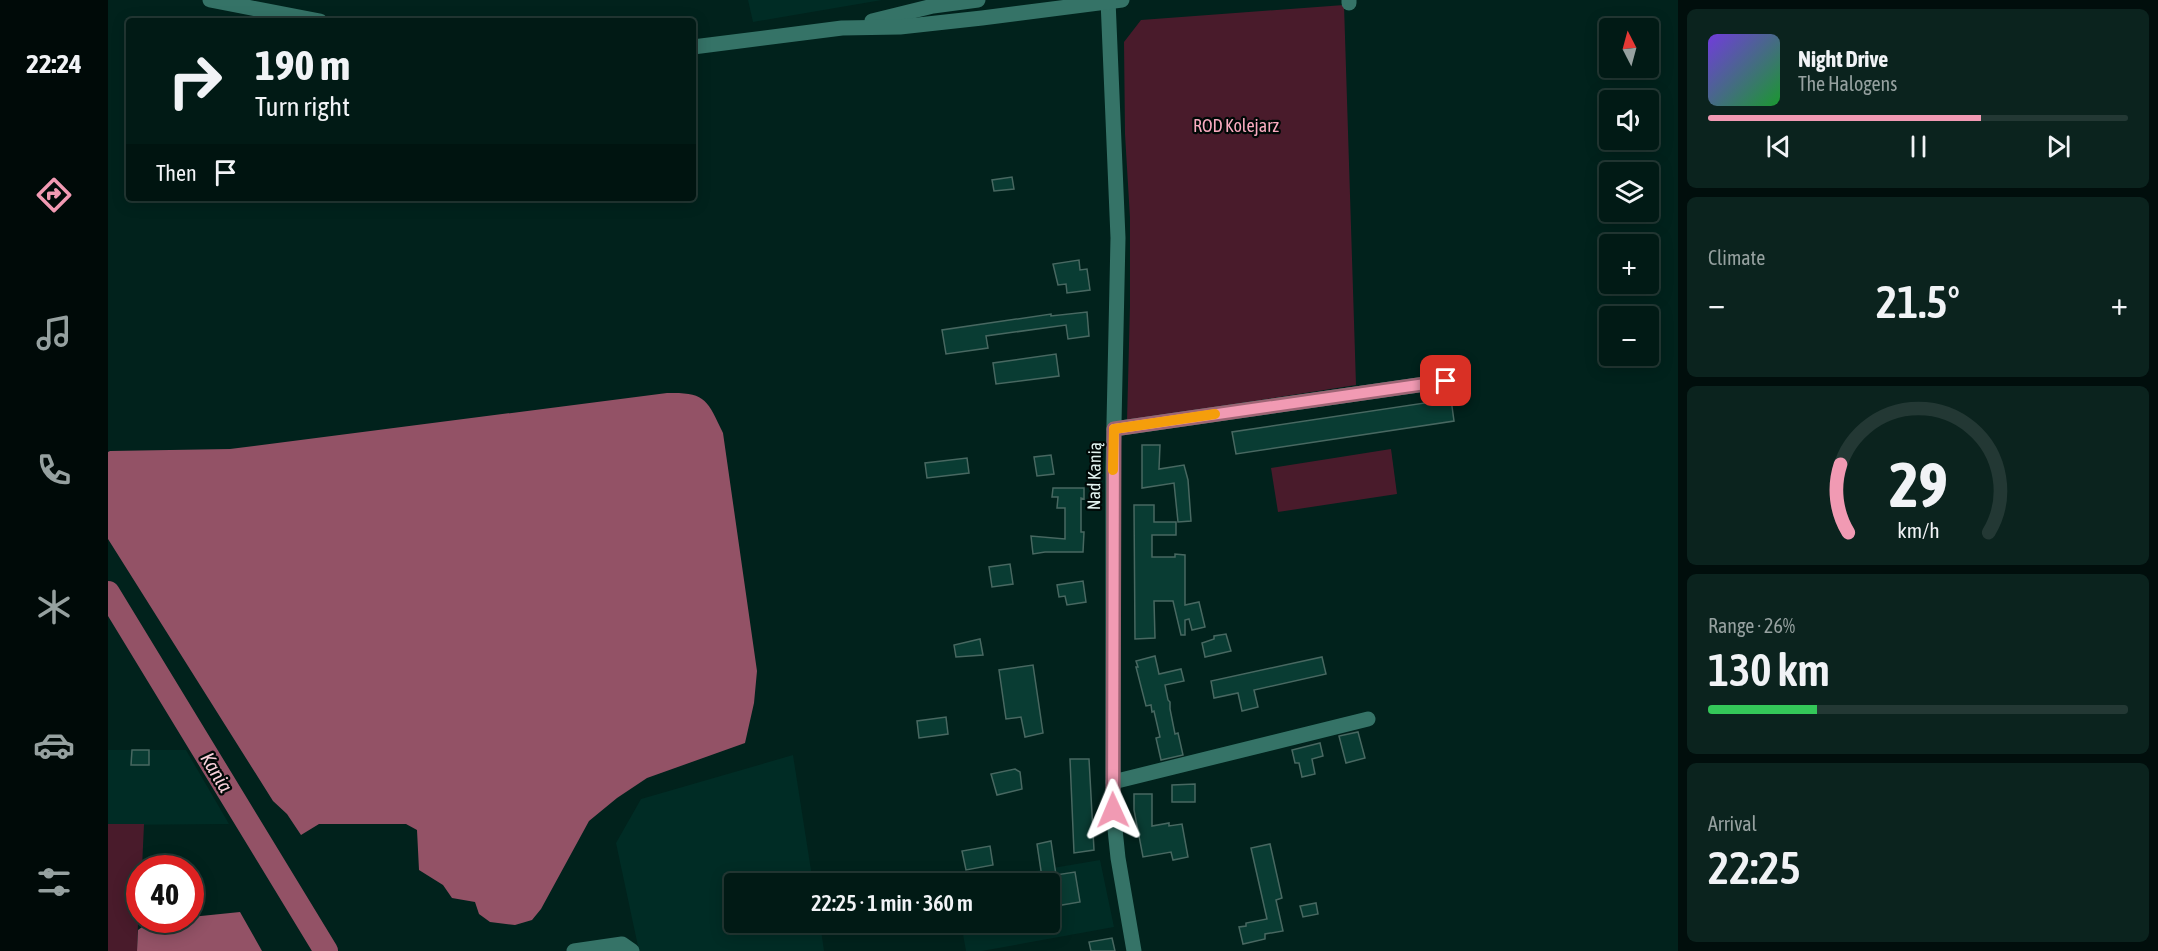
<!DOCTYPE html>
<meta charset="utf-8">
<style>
:root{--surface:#011a15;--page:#0b231e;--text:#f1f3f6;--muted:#96a1a0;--line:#233834;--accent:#f19ab3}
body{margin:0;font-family:"Asap Condensed",sans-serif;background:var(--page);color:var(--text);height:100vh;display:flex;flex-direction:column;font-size:22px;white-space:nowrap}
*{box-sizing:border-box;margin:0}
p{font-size:20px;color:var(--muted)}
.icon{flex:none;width:33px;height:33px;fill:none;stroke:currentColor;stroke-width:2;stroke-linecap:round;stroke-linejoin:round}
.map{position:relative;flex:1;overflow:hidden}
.drawer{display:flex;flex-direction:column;gap:9px;padding:9px;background:#010e0c;width:480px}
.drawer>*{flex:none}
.top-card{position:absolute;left:18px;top:18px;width:570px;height:183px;border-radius:6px;box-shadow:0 3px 15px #0003,0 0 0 2px var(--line);background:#011a15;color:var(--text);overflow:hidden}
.needle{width:39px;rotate:354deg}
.fabs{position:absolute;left:1491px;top:18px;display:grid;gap:12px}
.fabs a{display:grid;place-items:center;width:60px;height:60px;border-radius:6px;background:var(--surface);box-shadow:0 3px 15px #0003,0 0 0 2px var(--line);font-size:30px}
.speed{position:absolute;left:18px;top:855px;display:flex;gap:12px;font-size:30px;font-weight:700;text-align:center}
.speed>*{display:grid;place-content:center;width:78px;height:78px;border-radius:50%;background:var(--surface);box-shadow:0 3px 15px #0003,0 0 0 2px var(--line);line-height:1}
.speed .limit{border:9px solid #d22;background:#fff;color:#111}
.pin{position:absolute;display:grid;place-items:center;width:51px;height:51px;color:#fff;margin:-26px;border-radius:12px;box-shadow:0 3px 9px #0006}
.me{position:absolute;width:66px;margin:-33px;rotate:359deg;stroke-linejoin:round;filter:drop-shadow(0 0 4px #0008)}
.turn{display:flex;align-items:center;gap:21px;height:126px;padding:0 30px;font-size:27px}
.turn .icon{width:78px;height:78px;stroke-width:2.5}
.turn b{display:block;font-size:42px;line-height:51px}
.then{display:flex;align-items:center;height:57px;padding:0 30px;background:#0003;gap:12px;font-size:22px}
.big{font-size:45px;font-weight:600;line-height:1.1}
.drawer .widget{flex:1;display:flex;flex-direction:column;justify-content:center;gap:9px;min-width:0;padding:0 21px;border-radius:9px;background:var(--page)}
.drawer .dial{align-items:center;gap:0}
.dial svg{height:156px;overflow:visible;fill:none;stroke:var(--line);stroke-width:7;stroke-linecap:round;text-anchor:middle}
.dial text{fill:var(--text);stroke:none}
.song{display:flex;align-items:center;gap:18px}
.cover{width:72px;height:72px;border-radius:9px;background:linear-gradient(135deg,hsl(260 70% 55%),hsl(130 70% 35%))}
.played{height:6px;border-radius:3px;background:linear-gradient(90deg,var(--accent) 65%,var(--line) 65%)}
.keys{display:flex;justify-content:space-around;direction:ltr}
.heat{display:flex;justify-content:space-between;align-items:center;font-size:33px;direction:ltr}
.charge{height:9px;border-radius:4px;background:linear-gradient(90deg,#34c759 26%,var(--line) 0)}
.trip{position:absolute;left:616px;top:873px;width:336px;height:60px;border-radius:6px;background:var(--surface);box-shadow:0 3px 15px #0003,0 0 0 2px var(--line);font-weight:600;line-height:60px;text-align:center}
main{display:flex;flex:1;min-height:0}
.menu{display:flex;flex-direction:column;width:108px;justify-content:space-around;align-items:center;background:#000a08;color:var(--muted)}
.menu .icon{width:42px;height:42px}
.menu .current{color:var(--accent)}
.menu b{font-size:27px;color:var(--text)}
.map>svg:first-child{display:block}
</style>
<main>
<nav class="menu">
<b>22:24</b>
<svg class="icon current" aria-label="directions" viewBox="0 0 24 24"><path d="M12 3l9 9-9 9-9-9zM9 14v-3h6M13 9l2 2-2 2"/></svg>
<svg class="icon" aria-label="music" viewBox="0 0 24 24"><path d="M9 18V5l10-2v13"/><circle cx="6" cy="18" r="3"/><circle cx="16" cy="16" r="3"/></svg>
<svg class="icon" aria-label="phone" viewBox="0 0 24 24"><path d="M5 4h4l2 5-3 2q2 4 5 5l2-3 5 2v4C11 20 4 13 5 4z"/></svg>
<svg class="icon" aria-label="climate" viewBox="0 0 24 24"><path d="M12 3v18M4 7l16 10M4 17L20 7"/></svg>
<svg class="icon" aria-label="car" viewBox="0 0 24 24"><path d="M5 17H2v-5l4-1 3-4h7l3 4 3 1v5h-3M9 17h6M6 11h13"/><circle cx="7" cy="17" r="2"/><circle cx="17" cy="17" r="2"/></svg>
<svg class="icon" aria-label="filters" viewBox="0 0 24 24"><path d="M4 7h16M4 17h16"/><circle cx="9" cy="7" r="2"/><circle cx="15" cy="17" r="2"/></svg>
</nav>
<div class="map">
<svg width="1570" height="951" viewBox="0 0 1570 951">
<rect width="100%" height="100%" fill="#01221c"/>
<g fill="#002c25">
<polygon points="640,0 774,0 645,22"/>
<polygon points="0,750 78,750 121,824 0,825"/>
<polygon points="685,755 705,883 627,884 627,922 712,923 716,951 531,951 508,843 533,799"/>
<polygon points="992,860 1006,927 874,951 858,951 853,923 942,922 942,884 857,883"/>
</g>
<g fill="#491b2b">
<polygon points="1236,5 1248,385 1019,421 1022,305 1022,218 1017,134 1016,42 1033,20"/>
<polygon points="1283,449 1289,494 1170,512 1163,468"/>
<polygon points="0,824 36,824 34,868 32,868 29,951 0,951"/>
</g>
<g fill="#935266">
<path d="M559,393C597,392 599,399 615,433L649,671L646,703L637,743L539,778L509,798L481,821L433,909L424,920L407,925L382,922L371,914L367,902L344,898L335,885L311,870L309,830L298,824H211L193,835L179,814L165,801L0,539V452L2,451L122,449Z"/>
<polygon points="132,912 154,951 29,951 30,930 44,920 82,920 83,917"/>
</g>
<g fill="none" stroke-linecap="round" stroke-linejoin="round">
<polyline stroke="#935266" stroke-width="24" points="0,593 218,951"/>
</g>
<g fill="#093c33" stroke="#486861" stroke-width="1.5">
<polygon points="904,177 906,189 886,191 884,180"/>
<polygon points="971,260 972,270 979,269 982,290 959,293 958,284 950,285 945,264"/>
<polygon points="979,312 981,336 960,339 958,325 878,336 880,348 838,354 834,330 943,314 943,316"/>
<polygon points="948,354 951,376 888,384 885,363"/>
<polygon points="1343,399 1346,421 1128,454 1124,432"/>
<polygon points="1034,445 1052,445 1051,469 1076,465 1080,480 1083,521 1070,522 1066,483 1034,488"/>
<polygon points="943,455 946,474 929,476 926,457"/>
<polygon points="859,458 861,473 819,478 817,463"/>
<polygon points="945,488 976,488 976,499 973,498 973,532 976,532 975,552 937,552 925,554 923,536 957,539 957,508 949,508 950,497 944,497"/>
<polygon points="1026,505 1046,505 1046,522 1068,522 1068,535 1044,535 1044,557 1067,557 1067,554 1077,555 1077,605 1091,602 1097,627 1084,630 1081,619 1077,620 1077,635 1073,635 1065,601 1046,601 1047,638 1027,639"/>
<polygon points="902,564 905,584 884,587 881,567"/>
<polygon points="975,581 978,602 959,605 957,596 951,597 949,585"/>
<polygon points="1118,634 1123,651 1097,657 1094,643 1106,639 1106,636"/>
<polygon points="872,639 875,655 848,657 846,645"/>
<polygon points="1047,656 1051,674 1073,669 1076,681 1057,685 1060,700 1062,702 1062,709 1067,734 1070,733 1075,755 1053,760 1048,738 1052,737 1046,711 1044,712 1043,705 1038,706 1028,667 1030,667 1028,661"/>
<polygon points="1214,657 1218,674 1146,690 1150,707 1134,711 1130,693 1106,698 1103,681"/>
<polygon points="925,665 935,733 917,737 913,717 898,719 891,670"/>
<polygon points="838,717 840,734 811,738 809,721"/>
<polygon points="1250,732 1257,758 1238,763 1231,736"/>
<polygon points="1212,743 1215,756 1204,759 1207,774 1194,777 1191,763 1187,763 1184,750"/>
<polygon points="24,750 41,750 41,765 23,765"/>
<polygon points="962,759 981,759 986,850 966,853"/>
<polygon points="907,769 912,772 914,789 889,795 883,774"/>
<polygon points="1087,784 1087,802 1064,802 1064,785"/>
<polygon points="1026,794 1044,794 1044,826 1061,823 1061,826 1074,824 1080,857 1065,860 1063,852 1035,857 1026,810"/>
<polygon points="943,841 948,875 967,872 972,902 942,907 942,884 935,884 929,844"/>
<polygon points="1162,844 1174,898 1168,900 1175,931 1157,934 1157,939 1135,944 1131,927 1138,926 1138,923 1159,919 1143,848"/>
<polygon points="882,846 885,865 858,870 854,851"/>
<polygon points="1208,903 1210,914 1195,917 1192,906"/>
<polygon points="1004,938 1007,951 983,951 981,942"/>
</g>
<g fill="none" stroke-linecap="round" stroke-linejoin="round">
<g stroke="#357367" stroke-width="15">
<polyline points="102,0 212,21"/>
<polyline points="1000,0 1010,238 1005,469 1005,810 1010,858 1026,951"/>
<polyline points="1241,0 1241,3"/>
<polyline points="764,21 825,6 870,0"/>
<polyline points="585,47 734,28 792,27 874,18 1014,0"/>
<polyline points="1006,429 1338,381"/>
<polyline points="1005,782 1260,719"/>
<polyline points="466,951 514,944 524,951"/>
</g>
</g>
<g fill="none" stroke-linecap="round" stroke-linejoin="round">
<g stroke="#9d6474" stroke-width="15">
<polyline id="route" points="1005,810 1006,429 1338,381"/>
</g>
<use href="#route" stroke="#f19ab3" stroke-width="10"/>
<polyline stroke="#f59e0b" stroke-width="10" points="1005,470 1006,429 1107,414"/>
</g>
<g text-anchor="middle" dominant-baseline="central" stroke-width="4.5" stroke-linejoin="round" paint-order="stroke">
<g font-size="18" fill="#f9abc0" stroke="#010907">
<text x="1128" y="125">ROD Kolejarz</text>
</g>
<g font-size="18" fill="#e3f4f0" stroke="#010907">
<text transform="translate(986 476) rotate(-89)">Nad Kanią</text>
</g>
<g font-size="20" font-style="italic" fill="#fad1db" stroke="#010907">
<text transform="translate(109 772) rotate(59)">Kania</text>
</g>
</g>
</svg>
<div class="fabs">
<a><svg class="needle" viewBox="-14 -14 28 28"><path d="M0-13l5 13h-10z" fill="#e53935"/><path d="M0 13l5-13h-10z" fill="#96a1a0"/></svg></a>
<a><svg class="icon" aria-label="sound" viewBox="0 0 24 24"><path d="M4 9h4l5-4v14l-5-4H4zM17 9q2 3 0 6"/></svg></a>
<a><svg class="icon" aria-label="layers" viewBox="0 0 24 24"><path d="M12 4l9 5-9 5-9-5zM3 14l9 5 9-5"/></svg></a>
<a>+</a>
<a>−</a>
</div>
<div class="speed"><div class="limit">40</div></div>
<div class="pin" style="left:1338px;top:381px;background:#d93025"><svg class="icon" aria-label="arrive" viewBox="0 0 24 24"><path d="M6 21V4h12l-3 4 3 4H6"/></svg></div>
<svg class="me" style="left:1005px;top:810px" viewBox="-20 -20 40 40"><path d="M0-17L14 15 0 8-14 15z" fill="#f19ab3" stroke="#fff" stroke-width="4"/></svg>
<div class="trip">22:25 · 1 min · 360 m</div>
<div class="top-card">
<div class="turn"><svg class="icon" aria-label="right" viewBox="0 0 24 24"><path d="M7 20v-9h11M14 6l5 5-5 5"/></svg><div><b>190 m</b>Turn right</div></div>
<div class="then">Then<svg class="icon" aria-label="arrive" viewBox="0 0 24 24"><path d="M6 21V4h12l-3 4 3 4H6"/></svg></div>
</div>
</div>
<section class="drawer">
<div class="widget">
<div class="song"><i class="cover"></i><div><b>Night Drive</b><p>The Halogens</p></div></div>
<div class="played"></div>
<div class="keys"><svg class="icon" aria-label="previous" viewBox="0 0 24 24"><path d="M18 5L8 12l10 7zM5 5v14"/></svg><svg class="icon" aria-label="pause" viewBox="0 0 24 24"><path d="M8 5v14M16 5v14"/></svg><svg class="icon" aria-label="next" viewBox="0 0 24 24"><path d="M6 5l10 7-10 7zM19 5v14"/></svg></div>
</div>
<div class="widget"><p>Climate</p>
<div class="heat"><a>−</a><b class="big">21.5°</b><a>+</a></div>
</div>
<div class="widget dial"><svg viewBox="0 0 100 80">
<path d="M14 69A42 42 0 1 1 86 69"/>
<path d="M14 69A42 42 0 0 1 10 34" stroke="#f19ab3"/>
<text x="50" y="56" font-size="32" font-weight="700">29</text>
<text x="50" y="72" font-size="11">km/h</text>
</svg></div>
<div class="widget"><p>Range · 26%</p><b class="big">130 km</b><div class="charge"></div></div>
<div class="widget"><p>Arrival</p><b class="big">22:25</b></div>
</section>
</main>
